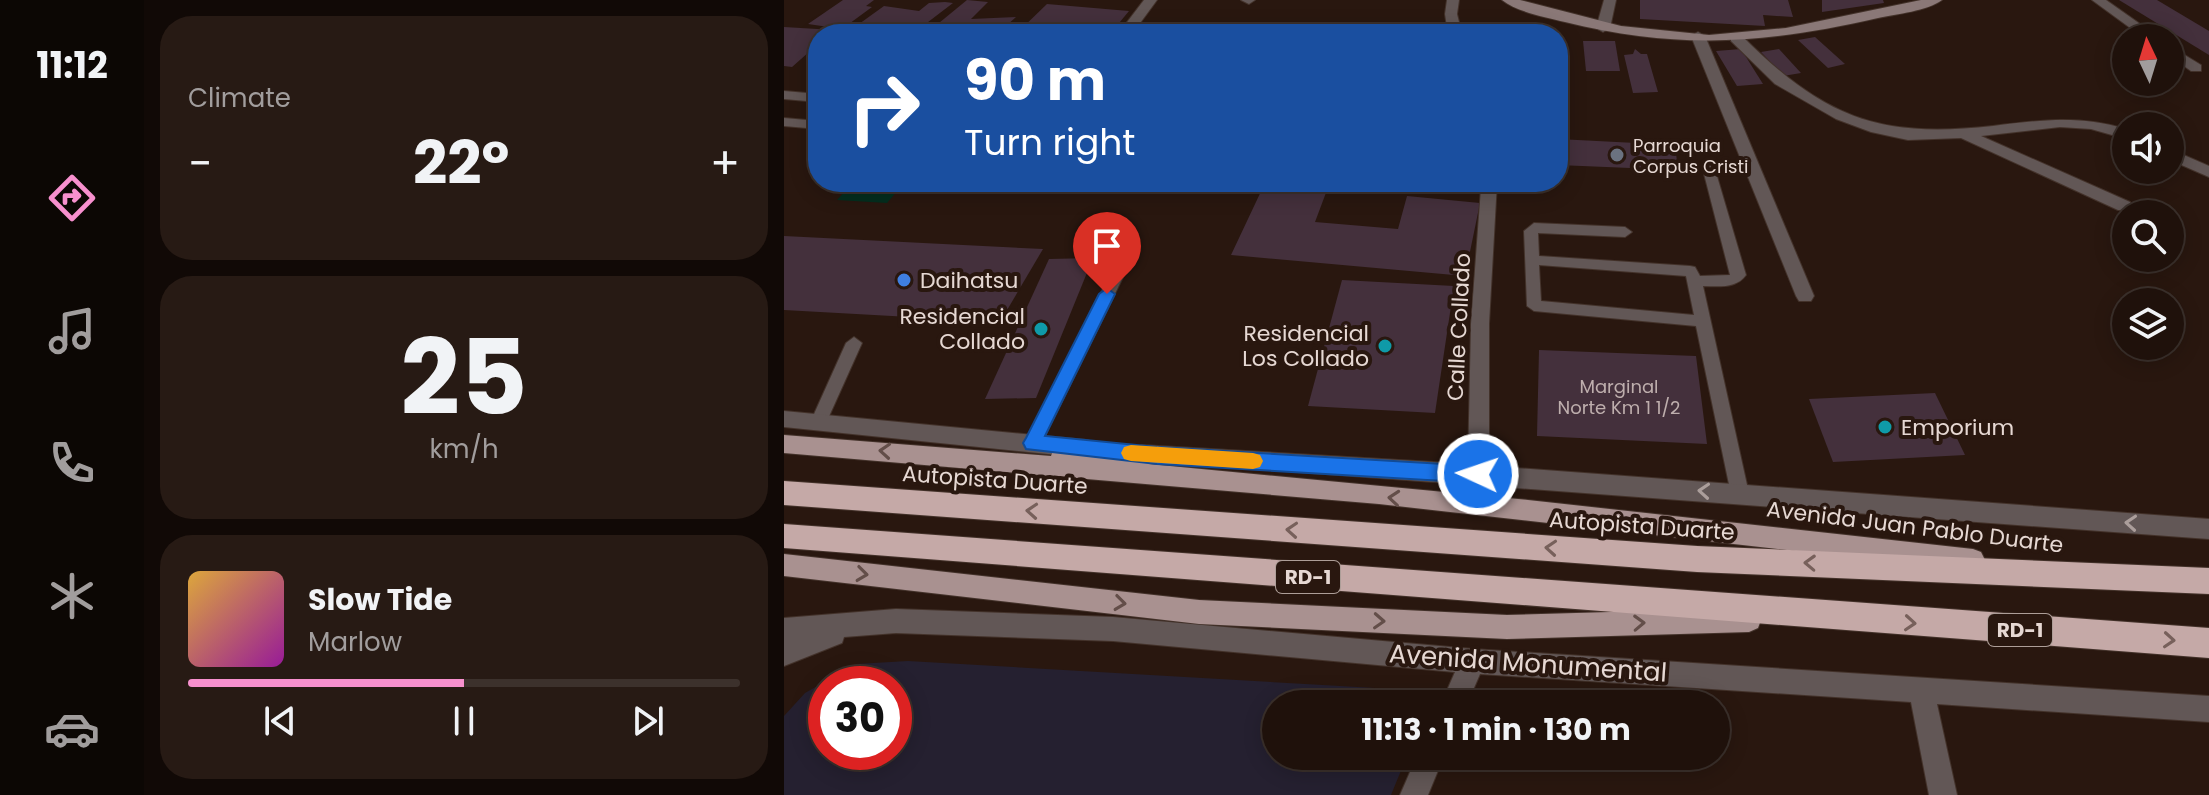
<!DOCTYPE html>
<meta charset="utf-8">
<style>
:root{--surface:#1f110b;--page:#271a14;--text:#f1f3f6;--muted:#a19d9d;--line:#3c312c;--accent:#f790ce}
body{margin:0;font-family:Poppins,sans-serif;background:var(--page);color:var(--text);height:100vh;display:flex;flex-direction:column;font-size:30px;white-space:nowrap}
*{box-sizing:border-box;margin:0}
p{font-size:26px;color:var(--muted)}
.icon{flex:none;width:44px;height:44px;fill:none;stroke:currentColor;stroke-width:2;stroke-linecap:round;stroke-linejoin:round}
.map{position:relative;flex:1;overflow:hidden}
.panel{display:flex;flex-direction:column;gap:16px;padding:16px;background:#110906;width:640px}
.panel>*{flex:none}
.top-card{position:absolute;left:24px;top:24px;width:760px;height:168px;border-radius:32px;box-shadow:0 4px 20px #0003,0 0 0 2px var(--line);background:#1a4fa0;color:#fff;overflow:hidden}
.needle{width:52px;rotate:356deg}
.fabs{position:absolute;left:1328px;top:24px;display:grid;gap:16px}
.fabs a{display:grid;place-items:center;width:72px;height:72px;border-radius:50%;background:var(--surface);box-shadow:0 4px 20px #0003,0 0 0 2px var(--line);font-size:40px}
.speed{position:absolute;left:24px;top:666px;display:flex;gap:16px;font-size:40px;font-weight:700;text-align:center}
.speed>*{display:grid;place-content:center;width:104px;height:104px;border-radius:50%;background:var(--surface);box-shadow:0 4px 20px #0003,0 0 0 2px var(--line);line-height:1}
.speed .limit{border:12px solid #d22;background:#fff;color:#111}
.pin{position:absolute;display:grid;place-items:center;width:68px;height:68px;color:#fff;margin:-82px -34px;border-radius:50% 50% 50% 0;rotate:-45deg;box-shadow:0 0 8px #0007}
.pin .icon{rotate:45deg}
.me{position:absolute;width:88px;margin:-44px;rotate:273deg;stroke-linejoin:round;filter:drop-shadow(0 0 6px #0008)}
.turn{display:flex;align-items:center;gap:28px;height:168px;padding:0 24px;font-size:36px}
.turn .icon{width:104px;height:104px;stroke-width:2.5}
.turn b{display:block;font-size:56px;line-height:68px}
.big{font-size:60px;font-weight:700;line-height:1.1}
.panel .widget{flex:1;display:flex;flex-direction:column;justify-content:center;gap:12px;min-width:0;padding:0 28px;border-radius:32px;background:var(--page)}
.panel .dial{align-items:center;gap:0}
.dial b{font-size:104px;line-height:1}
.song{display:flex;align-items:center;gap:24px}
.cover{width:96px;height:96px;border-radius:12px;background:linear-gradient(135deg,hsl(40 70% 55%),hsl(300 70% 35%))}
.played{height:8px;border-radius:4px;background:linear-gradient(90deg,var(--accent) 50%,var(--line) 50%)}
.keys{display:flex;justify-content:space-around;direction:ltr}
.heat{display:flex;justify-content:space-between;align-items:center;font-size:44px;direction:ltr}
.trip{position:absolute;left:478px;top:690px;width:468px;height:80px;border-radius:40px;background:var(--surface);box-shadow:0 4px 20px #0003,0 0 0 2px var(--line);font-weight:700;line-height:80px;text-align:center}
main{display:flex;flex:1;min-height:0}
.menu{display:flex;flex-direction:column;width:144px;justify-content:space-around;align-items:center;background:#0c0704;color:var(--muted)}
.menu .icon{width:56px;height:56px}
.menu .current{color:var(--accent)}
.menu b{font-size:36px;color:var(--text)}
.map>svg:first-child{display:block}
</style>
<main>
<nav class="menu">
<b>11:12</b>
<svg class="icon current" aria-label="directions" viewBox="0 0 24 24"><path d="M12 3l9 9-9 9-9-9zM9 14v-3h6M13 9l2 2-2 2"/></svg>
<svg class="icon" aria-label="music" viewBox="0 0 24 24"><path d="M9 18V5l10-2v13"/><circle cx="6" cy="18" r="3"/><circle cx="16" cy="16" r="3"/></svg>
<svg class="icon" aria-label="phone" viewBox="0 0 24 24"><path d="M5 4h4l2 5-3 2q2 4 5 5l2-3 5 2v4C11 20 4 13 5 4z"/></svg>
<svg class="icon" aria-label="climate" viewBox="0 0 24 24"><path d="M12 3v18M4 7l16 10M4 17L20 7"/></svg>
<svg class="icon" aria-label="car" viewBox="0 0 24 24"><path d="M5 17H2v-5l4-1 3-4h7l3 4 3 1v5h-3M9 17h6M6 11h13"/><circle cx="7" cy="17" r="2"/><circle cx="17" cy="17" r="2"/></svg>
</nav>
<section class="panel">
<div class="widget"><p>Climate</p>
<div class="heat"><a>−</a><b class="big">22°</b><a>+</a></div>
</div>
<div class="widget dial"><b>25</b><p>km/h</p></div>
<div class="widget">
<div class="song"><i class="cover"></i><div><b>Slow Tide</b><p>Marlow</p></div></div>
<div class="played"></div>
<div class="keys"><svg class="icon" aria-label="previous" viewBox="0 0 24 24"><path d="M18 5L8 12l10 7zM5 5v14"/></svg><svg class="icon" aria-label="pause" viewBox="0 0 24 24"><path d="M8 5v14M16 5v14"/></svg><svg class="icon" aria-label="next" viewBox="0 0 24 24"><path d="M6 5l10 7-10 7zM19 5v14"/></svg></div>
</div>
</section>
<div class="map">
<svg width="1425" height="795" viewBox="0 0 1425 795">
<rect width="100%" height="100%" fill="#29170f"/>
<path fill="#252030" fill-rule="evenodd" d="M124,661L626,690L636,698L637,704H492V756H623L607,795H0V716L21,693L72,664ZM42,684H110V752H42Z"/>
<polygon fill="#042e1e" points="69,182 121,182 103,203 53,200"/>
<g fill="#44303c">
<polygon points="59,0 90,0 82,6 88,7 58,29 24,24"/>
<polygon points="183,0 204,2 187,19 232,17 213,34 144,32"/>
<polygon points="856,0 1004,0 1009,17 979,15 981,26 856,19"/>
<polygon points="1038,0 1099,0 1100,3 1038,12"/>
<polygon points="1335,0 1373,0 1425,31 1425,55"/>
<polygon points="161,2 169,3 131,32 75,24 100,6 135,11 145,3"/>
<polygon points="263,4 345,11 326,34 232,34"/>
<polygon points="0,27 50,30 46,34 34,34 34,44 8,67 0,66"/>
<polygon points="1031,37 1061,64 1044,68 1014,40"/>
<polygon points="799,41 831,41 836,71 802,71"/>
<polygon points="851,49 857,54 863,54 874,92 849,93 840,55 849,54"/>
<polygon points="957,49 979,84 953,86 932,51"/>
<polygon points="995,49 1017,73 999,76 977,52"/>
<polygon points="774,139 891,145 894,170 774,165"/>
<polygon points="480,185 543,190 531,222 614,229 623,196 696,203 681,276 447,255"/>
<polygon points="0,236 259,249 216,322 0,310"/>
<polygon points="309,258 252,398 201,399 265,259"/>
<polygon points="558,280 670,286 651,413 524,406"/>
<polygon points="755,350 912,356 923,444 753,436"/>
<polygon points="1151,393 1181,455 1049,462 1025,399"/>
</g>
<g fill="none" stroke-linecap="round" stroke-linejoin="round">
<g stroke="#43322a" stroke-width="2">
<g id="service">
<path d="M924,162L930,166L962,275C952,289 935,286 919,286L965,494L962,499L956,502L950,499L947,494L912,326L750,311L743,306L740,231L750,223L841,227L848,232L841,237L754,233L755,256L906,266L911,267L916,276L946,275L918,166ZM755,265L902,276L910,315L757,301Z"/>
<polygon points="336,264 343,269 255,448 249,450 243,448 241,443 243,438 329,269"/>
<polygon points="70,337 78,343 42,423 40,428 28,428 26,423 62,343"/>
</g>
</g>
<g stroke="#43322a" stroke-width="2">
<g id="minor">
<polygon points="360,0 373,0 348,34 334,34"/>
<polygon points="457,0 471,0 465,4"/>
<polygon points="663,0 675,0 673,14 678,34 664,34 661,14"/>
<polygon points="820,0 832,0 826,28 819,32 812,28"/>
<polygon points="1308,0 1322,0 1376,38 1360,38"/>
<polygon points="914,32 921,36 1030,296 1027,301 1015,301 1012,296 907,36"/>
<path d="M947,35H957C1039,117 1093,139 1209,126C1256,120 1296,115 1342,129V139L1307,129L1276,127L1197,136L1346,202L1348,206L1346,210H1334L1177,138L1124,140L1087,132L1052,119L991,84L947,41Z"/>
<polygon points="1386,46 1417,65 1417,71 1407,71 1386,56"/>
<polygon points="0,91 34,94 34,102 0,99"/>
<polygon points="0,118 34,121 34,129 0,126"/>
<polygon points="1386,149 1425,166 1425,177 1386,160"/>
<polygon points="673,182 713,182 705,324 705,466 1425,519 1425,539 351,460 347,454 351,448 358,445 684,464 687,324 697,188 675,186"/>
<polygon points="0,411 303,440 310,443 313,449 310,455 303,458 0,427"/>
<polygon points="112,609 329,617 689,649 1425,696 1425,722 1153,704 1173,795 1145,795 1127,702 696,674 683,704 657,704 671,672 329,641 112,633 60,637 58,643 0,666 0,618"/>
<polygon points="633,756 660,756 644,795 616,795"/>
</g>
</g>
<g stroke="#43322a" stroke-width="2">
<path id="secondary" d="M718,0H736L837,26L925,35L1002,28L1137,0H1158C1143,11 1113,14 1094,18C980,44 895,50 781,22C761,17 733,12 718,0Z"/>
</g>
<g stroke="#43322a" stroke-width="2">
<g id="primary">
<polygon points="0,435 267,456 270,448 277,445 373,446 380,449 384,455 380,461 365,464 744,500 1189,549 1197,552 1201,560 1197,568 1189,571 595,504 0,453"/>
<polygon points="0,554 415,600 723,615 965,608 974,612 977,620 974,628 965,632 723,639 415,624 0,576"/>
</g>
</g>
<g stroke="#43322a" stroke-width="2">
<g id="motorway">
<polygon points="0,481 913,546 1425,568 1425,594 913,572 0,505"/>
<polygon points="0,524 1425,628 1425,658 0,548"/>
</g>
</g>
<use href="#service" fill="#625756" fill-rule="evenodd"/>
<use href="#minor" fill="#625756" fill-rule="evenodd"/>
<use href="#secondary" fill="#8a7877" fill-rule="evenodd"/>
<use href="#primary" fill="#a99190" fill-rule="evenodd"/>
<use href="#motorway" fill="#c5a9a7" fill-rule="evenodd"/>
</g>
<defs><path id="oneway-chevron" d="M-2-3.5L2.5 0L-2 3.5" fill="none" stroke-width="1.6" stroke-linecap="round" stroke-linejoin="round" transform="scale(2)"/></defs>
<g stroke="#634e49">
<use href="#oneway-chevron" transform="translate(101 451) rotate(-176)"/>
<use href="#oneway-chevron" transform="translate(610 498) rotate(-175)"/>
<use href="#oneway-chevron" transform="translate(78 574) rotate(7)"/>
<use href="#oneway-chevron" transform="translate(336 603) rotate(7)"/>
<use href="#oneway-chevron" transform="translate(595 621) rotate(3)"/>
<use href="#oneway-chevron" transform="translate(855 623) rotate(-2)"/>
</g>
<g stroke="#ab9e9b">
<use href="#oneway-chevron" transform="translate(920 491) rotate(-176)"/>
<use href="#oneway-chevron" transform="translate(1347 523) rotate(-176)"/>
</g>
<g stroke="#77605b">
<use href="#oneway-chevron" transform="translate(248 511) rotate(-176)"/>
<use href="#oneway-chevron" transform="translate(508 530) rotate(-176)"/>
<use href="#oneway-chevron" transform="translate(767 548) rotate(-176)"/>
<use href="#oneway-chevron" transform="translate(1026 563) rotate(-178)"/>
<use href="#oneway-chevron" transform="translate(1126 623) rotate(4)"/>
<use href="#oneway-chevron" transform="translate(1385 640) rotate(4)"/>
</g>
<polygon fill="#1a73e8" stroke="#114b97" stroke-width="2" points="323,288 331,294 261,436 373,447 694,466 700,468 703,474 700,480 694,483 373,464 242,449 239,443 242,438 315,294"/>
<polygon fill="#f59e0b" points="347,445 469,453 476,455 479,461 476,467 469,469 347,461 340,459 337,453 340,447"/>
<circle fill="#6b7280" stroke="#29170f" stroke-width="3" cx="833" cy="155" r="8"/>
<circle fill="#3f7fe0" stroke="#29170f" stroke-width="3" cx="120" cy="280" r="8"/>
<g fill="#0f9aa8" stroke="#29170f" stroke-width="3">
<circle cx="257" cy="329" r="8"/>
<circle cx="601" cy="346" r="8"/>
<circle cx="1101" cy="427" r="8"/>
</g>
<g text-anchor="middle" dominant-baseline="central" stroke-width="8" stroke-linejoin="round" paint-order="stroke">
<g font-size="18" fill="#e6d8d3" stroke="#29170f" text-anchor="start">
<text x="849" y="145">Parroquia<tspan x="849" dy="21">Corpus Cristi</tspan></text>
</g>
<g font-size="18" fill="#beaead">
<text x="835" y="386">Marginal<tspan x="835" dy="21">Norte Km 1 1/2</tspan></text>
</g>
<g fill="#29170f" stroke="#ad9e98" stroke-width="2">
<rect x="492" y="561" width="64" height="32" rx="6"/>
<rect x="1204" y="614" width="64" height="32" rx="6"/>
</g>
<g font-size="20" font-weight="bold" fill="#e6d8d3">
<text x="524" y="577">RD-1</text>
<text x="1236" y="630">RD-1</text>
</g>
<g font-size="22" fill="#e6d8d3" stroke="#29170f" text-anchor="start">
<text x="136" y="280">Daihatsu</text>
<text x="241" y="316" text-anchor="end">Residencial<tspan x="241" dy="25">Collado</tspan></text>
<text x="585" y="333" text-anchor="end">Residencial<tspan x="585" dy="25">Los Collado</tspan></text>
<text x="1117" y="427">Emporium</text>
</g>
<g font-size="22" fill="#e6d8d3" stroke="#29170f">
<text transform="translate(675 327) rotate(-87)">Calle Collado</text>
<text transform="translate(211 480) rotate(4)">Autopista Duarte</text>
<text transform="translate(858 526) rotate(4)">Autopista Duarte</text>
<text transform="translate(1131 527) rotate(7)">Avenida Juan Pablo Duarte</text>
</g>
<g font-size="26" fill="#e6d8d3" stroke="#29170f">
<text transform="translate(744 663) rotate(4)">Avenida Monumental</text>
</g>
</g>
</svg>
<div class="fabs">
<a><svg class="needle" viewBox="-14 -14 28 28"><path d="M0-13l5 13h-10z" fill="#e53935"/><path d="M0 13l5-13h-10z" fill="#a19d9d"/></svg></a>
<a><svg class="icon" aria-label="sound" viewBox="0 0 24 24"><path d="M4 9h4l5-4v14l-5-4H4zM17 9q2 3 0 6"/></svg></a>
<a><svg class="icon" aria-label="search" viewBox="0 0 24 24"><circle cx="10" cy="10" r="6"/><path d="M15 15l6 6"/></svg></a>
<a><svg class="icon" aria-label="layers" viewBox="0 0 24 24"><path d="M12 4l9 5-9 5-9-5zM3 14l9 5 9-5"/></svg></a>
</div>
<div class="speed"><div class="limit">30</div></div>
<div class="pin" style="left:323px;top:294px;background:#d93025"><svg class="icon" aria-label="arrive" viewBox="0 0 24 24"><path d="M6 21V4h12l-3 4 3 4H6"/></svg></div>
<svg class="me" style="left:694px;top:474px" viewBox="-20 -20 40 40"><circle r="17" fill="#1a73e8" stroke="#fff" stroke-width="3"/><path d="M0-11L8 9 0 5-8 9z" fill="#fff"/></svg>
<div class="trip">11:13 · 1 min · 130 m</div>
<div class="top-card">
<div class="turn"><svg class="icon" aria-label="right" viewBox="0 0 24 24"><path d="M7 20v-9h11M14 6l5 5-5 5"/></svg><div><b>90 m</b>Turn right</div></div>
</div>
</div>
</main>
